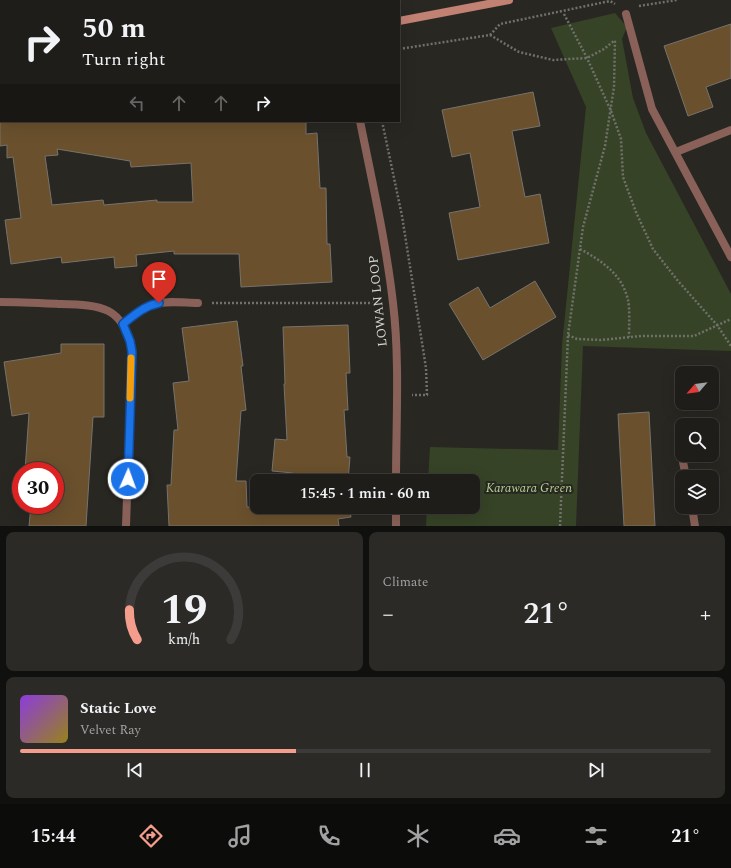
<!DOCTYPE html>
<meta charset="utf-8">
<style>
:root{--surface:#1e1d1a;--page:#2b2a27;--text:#f1f3f6;--muted:#a1a2a2;--line:#3c3b39;--accent:#f49d8c}
body{margin:0;font-family:Spectral,serif;background:var(--page);color:var(--text);height:100vh;display:flex;flex-direction:column;font-size:15px;white-space:nowrap}
*{box-sizing:border-box;margin:0}
p{font-size:13px;color:var(--muted)}
.icon{flex:none;width:22px;height:22px;fill:none;stroke:currentColor;stroke-width:2;stroke-linecap:round;stroke-linejoin:round}
.map{position:relative;height:526px;overflow:hidden}
.details{display:flex;flex-direction:column;gap:6px;padding:6px;background:#10100e;flex:1}
.details>*{flex:none}
.banner{position:absolute;left:0px;top:0px;width:400px;height:122px;box-shadow:0 4px 16px #0002,0 0 0 1px var(--line);background:#1e1d1a;color:var(--text);overflow:hidden}
.needle{width:26px;rotate:242deg}
.buttons{position:absolute;left:675px;top:366px;display:grid;gap:8px}
.buttons a{display:grid;place-items:center;width:44px;height:44px;border-radius:8px;background:var(--surface);box-shadow:0 4px 16px #0002,0 0 0 1px var(--line);font-size:20px}
.speed{position:absolute;left:12px;top:462px;display:flex;gap:8px;font-size:20px;font-weight:700;text-align:center}
.speed>*{display:grid;place-content:center;width:52px;height:52px;border-radius:50%;background:var(--surface);box-shadow:0 4px 16px #0002,0 0 0 1px var(--line);line-height:1}
.speed .limit{border:6px solid #d22;background:#fff;color:#111}
.pin{position:absolute;display:grid;place-items:center;width:34px;height:34px;color:#fff;margin:-41px -17px;border-radius:50% 50% 50% 0;rotate:-45deg;box-shadow:0 0 4px #0007}
.pin .icon{rotate:45deg}
.me{position:absolute;width:44px;margin:-22px;rotate:2deg;stroke-linejoin:round;filter:drop-shadow(0 0 3px #0008)}
.turn{display:flex;align-items:center;gap:14px;height:84px;padding:0 16px;font-size:18px}
.turn .icon{width:52px;height:52px;stroke-width:2.5}
.turn b{display:block;font-size:28px;line-height:34px}
.lanes{display:flex;align-items:center;height:38px;padding:0 16px;background:#0003;justify-content:center;gap:20px;direction:ltr}
.lanes .off{opacity:.35}
.big{font-size:30px;font-weight:600;line-height:1.1}
.details .card{flex:1;display:flex;flex-direction:column;justify-content:center;gap:6px;min-width:0;padding:0 14px;border-radius:8px;background:var(--page)}
.details .dial{align-items:center;gap:0}
.dial svg{height:104px;overflow:visible;fill:none;stroke:var(--line);stroke-width:7;stroke-linecap:round;text-anchor:middle}
.dial text{fill:var(--text);stroke:none}
.song{display:flex;align-items:center;gap:12px}
.cover{width:48px;height:48px;border-radius:6px;background:linear-gradient(135deg,hsl(270 70% 55%),hsl(50 70% 35%))}
.played{height:4px;border-radius:2px;background:linear-gradient(90deg,var(--accent) 40%,var(--line) 40%)}
.keys{display:flex;justify-content:space-around;direction:ltr}
.heat{display:flex;justify-content:space-between;align-items:center;font-size:22px;direction:ltr}
.details .tiles{flex:1;display:grid;gap:6px;grid-template-columns:1fr 1fr}
.card:last-child{grid-column:span 2}
.trip{position:absolute;left:250px;top:474px;width:230px;height:40px;border-radius:8px;background:var(--surface);box-shadow:0 4px 16px #0002,0 0 0 1px var(--line);font-weight:600;line-height:40px;text-align:center}
.tabs{display:flex;height:64px;justify-content:space-around;align-items:center;background:#0c0c0a;color:var(--muted)}
.tabs .icon{width:28px;height:28px}
.tabs .on{color:var(--accent)}
.tabs b{font-size:18px;color:var(--text)}
.map>svg:first-child{display:block}
</style>
<div class="map">
<svg width="731" height="526" viewBox="0 0 731 526">
<rect width="100%" height="100%" fill="#282722"/>
<polygon fill="#364326" points="615,13 627,27 622,39 633,98 646,133 731,294 731,351 583,346 576,526 426,526 427,507 473,507 473,481 428,481 430,447 558,450 562,345 586,107 551,28"/>
<g fill="#6a502d" stroke="#77736d" fill-rule="evenodd">
<polygon points="731,24 731,78 706,87 713,107 688,116 664,46"/>
<polygon points="533,92 540,126 512,131 525,197 540,194 549,243 458,260 449,213 480,207 470,153 452,157 442,110"/>
<path d="M0,121H306V134L317,133L320,188H326L327,244H330L332,282L241,287L239,254H174V251L136,255L137,266L115,268L114,257L62,263L61,257L11,264L5,220L21,218L13,157L7,158V145L0,146ZM57,149L130,161L131,167L191,163L193,202H157V200L104,205L103,200L52,205L45,156L58,155Z"/>
<polygon points="535,281 556,317 483,360 449,304 478,287 490,308"/>
<polygon points="237,321 243,366 241,366 246,410 241,411 236,481 246,481 247,507 349,507 351,517 338,519 339,526 169,526 167,485 171,485 174,430 178,430 173,383 189,381 182,328"/>
<polygon points="348,325 350,373 346,373 348,410 344,410 347,457 350,457 348,481 292,481 293,473 272,471 275,439 287,440 284,384 285,384 283,327"/>
<polygon points="61,344 104,344 104,417 93,417 86,526 29,526 31,505 55,505 55,471 25,471 29,413 12,416 4,362 61,353"/>
<polygon points="649,412 655,526 624,526 618,414"/>
</g>
<g fill="none" stroke-linecap="round" stroke-linejoin="round">
<g stroke="#71716c" stroke-width="2.5" stroke-dasharray="2 2" stroke-linecap="butt">
<polyline points="639,6 677,0"/>
<polyline points="564,14 587,58 611,111 621,139 623,177 636,212 653,249 678,281 717,325 731,346"/>
<polyline points="490,35 500,24 610,1 615,4"/>
<polyline points="399,49 490,35 519,52 553,60 587,58 604,49 615,40"/>
<polyline points="0,63 1,63"/>
<polyline points="382,121 402,216 426,368 427,395 412,395"/>
<path d="M580,249C602,261 622,274 628,300C630,309 629,327 629,337"/>
<polyline points="212,303 377,303"/>
<polyline points="568,335 577,339 601,340 641,336 694,336 731,319"/>
<polyline points="560,526 568,335 583,227 605,146 614,87 615,40"/>
</g>
<g stroke="#896158" stroke-width="8">
<polyline points="626,14 652,109 731,257"/>
<polyline points="676,152 731,130"/>
<path d="M123,324C132,317 140,309 151,305C163,300 185,303 198,303"/>
<polyline points="680,432 682,457 686,477"/>
<polyline points="692,507 695,526"/>
</g>
<g stroke="#896158" stroke-width="8">
<path d="M360,121C372,181 386,242 393,303C400,361 396,422 396,481"/>
<path d="M0,302C20,302 39,303 59,304C100,305 124,305 132,352L126,526"/>
<polyline points="396,526 396,507"/>
</g>
<g stroke="#c18173" stroke-width="8">
<polyline points="399,21 509,0"/>
<polyline points="0,36 1,36"/>
</g>
</g>
<g fill="none" stroke-linecap="round" stroke-linejoin="round">
<g stroke="#114b97" stroke-width="10">
<path id="route" d="M128,479L132,352L130,341L123,324C134,315 144,306 159,303"/>
</g>
<use href="#route" stroke="#1a73e8" stroke-width="7"/>
<polyline stroke="#f59e0b" stroke-width="7" points="130,398 131,358"/>
</g>
<g text-anchor="middle" dominant-baseline="central" stroke-width="4" stroke-linejoin="round" paint-order="stroke">
<g font-size="13" fill="#d5d5d1" stroke="#282722">
<text transform="translate(378 301) rotate(-96)">LOWAN LOOP</text>
</g>
<g font-size="13" font-style="italic" fill="#b3d191" stroke="#282722">
<text x="529" y="488">Karawara Green</text>
</g>
</g>
</svg>
<div class="buttons">
<a><svg class="needle" viewBox="-14 -14 28 28"><path d="M0-13l5 13h-10z" fill="#e53935"/><path d="M0 13l5-13h-10z" fill="#a1a2a2"/></svg></a>
<a><svg class="icon" aria-label="search" viewBox="0 0 24 24"><circle cx="10" cy="10" r="6"/><path d="M15 15l6 6"/></svg></a>
<a><svg class="icon" aria-label="layers" viewBox="0 0 24 24"><path d="M12 4l9 5-9 5-9-5zM3 14l9 5 9-5"/></svg></a>
</div>
<div class="speed"><div class="limit">30</div></div>
<div class="pin" style="left:159px;top:303px;background:#d93025"><svg class="icon" aria-label="arrive" viewBox="0 0 24 24"><path d="M6 21V4h12l-3 4 3 4H6"/></svg></div>
<svg class="me" style="left:128px;top:479px" viewBox="-20 -20 40 40"><circle r="17" fill="#1a73e8" stroke="#fff" stroke-width="3"/><path d="M0-11L8 9 0 5-8 9z" fill="#fff"/></svg>
<div class="trip">15:45 · 1 min · 60 m</div>
<div class="banner">
<div class="turn"><svg class="icon" aria-label="right" viewBox="0 0 24 24"><path d="M7 20v-9h11M14 6l5 5-5 5"/></svg><div><b>50 m</b>Turn right</div></div>
<div class="lanes"><svg class="icon off" aria-label="left" viewBox="0 0 24 24"><path d="M17 20v-9H6M10 6l-5 5 5 5"/></svg><svg class="icon off" aria-label="ahead" viewBox="0 0 24 24"><path d="M12 20V5M6 11l6-6 6 6"/></svg><svg class="icon off" aria-label="ahead" viewBox="0 0 24 24"><path d="M12 20V5M6 11l6-6 6 6"/></svg><svg class="icon" aria-label="right" viewBox="0 0 24 24"><path d="M7 20v-9h11M14 6l5 5-5 5"/></svg></div>
</div>
</div>
<section class="details">
<div class="tiles">
<div class="card dial"><svg viewBox="0 0 100 80">
<path d="M14 69A42 42 0 1 1 86 69"/>
<path d="M14 69A42 42 0 0 1 8 46" stroke="#f49d8c"/>
<text x="50" y="56" font-size="32" font-weight="700">19</text>
<text x="50" y="72" font-size="11">km/h</text>
</svg></div>
<div class="card"><p>Climate</p>
<div class="heat"><a>−</a><b class="big">21°</b><a>+</a></div>
</div>
<div class="card">
<div class="song"><i class="cover"></i><div><b>Static Love</b><p>Velvet Ray</p></div></div>
<div class="played"></div>
<div class="keys"><svg class="icon" aria-label="previous" viewBox="0 0 24 24"><path d="M18 5L8 12l10 7zM5 5v14"/></svg><svg class="icon" aria-label="pause" viewBox="0 0 24 24"><path d="M8 5v14M16 5v14"/></svg><svg class="icon" aria-label="next" viewBox="0 0 24 24"><path d="M6 5l10 7-10 7zM19 5v14"/></svg></div>
</div>
</div>
</section>
<nav class="tabs">
<b>15:44</b>
<svg class="icon on" aria-label="directions" viewBox="0 0 24 24"><path d="M12 3l9 9-9 9-9-9zM9 14v-3h6M13 9l2 2-2 2"/></svg>
<svg class="icon" aria-label="music" viewBox="0 0 24 24"><path d="M9 18V5l10-2v13"/><circle cx="6" cy="18" r="3"/><circle cx="16" cy="16" r="3"/></svg>
<svg class="icon" aria-label="phone" viewBox="0 0 24 24"><path d="M5 4h4l2 5-3 2q2 4 5 5l2-3 5 2v4C11 20 4 13 5 4z"/></svg>
<svg class="icon" aria-label="climate" viewBox="0 0 24 24"><path d="M12 3v18M4 7l16 10M4 17L20 7"/></svg>
<svg class="icon" aria-label="car" viewBox="0 0 24 24"><path d="M5 17H2v-5l4-1 3-4h7l3 4 3 1v5h-3M9 17h6M6 11h13"/><circle cx="7" cy="17" r="2"/><circle cx="17" cy="17" r="2"/></svg>
<svg class="icon" aria-label="filters" viewBox="0 0 24 24"><path d="M4 7h16M4 17h16"/><circle cx="9" cy="7" r="2"/><circle cx="15" cy="17" r="2"/></svg>
<b>21°</b>
</nav>
